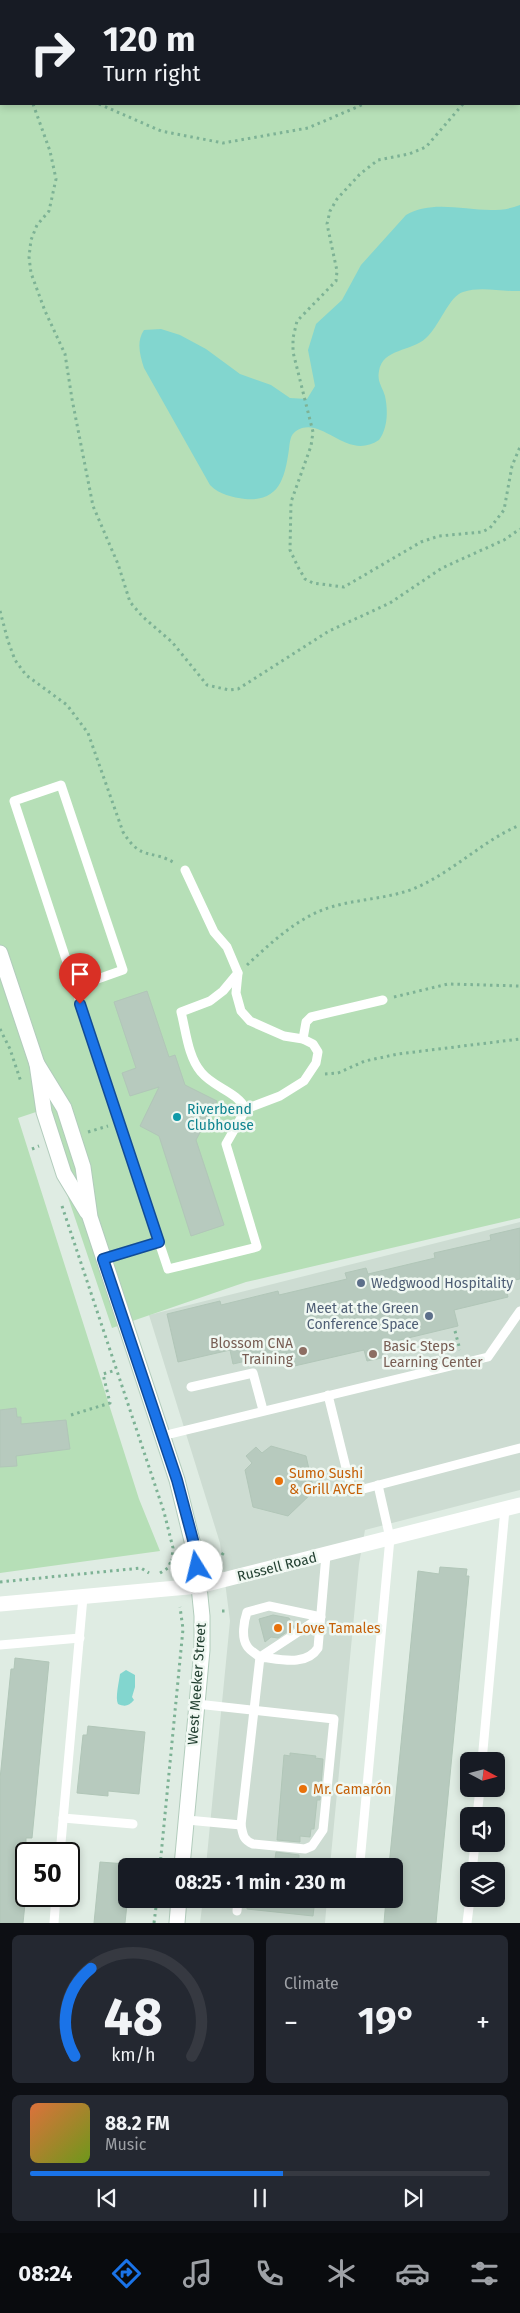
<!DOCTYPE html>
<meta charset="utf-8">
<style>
:root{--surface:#171b24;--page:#242831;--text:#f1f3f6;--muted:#9ea1a6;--line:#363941;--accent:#1a73e8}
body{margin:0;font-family:"Fira Sans",sans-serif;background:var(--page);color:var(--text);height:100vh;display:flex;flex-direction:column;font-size:19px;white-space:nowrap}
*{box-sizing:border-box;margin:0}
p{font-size:16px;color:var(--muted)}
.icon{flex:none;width:28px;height:28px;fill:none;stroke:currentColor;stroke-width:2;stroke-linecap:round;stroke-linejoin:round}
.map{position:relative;height:1923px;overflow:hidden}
.side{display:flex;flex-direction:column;gap:12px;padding:12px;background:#0d0f14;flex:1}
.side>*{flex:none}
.banner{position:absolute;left:0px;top:0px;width:520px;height:105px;box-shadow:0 2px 8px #0003;background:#171b24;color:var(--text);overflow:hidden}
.needle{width:32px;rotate:97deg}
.buttons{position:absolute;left:460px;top:1752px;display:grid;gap:10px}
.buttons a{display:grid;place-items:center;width:45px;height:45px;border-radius:8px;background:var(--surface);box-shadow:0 2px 8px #0003;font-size:25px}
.speed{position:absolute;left:15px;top:1842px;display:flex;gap:10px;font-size:25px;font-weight:700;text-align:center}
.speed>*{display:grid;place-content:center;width:65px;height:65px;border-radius:50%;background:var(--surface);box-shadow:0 2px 8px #0003;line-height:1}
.speed .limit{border:2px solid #111;border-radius:8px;background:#fff;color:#111}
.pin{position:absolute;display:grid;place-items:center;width:42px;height:42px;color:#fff;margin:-51px -21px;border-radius:50% 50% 50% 0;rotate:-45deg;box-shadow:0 0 5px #0007}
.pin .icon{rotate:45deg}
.me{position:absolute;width:55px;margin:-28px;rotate:351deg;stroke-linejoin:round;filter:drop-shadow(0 0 4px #0008)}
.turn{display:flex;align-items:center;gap:18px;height:105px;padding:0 20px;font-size:22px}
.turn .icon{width:65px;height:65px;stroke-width:2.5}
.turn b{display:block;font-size:35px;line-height:42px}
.big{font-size:38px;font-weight:700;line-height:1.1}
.side .card{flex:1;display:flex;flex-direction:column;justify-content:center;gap:8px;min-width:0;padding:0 18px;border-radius:8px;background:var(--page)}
.side .dial{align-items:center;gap:0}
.dial svg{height:130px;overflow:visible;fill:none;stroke:var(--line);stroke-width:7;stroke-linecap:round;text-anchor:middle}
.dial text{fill:var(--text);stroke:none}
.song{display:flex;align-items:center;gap:15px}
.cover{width:60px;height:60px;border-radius:8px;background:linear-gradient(135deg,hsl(20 70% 55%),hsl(80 70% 35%))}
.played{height:5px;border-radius:2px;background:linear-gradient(90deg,var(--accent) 55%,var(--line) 55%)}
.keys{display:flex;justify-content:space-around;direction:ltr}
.heat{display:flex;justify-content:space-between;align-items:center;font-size:28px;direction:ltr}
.side .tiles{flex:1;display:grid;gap:12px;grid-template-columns:1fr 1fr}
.card:last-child{grid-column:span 2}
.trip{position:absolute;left:118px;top:1858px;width:285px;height:50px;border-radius:8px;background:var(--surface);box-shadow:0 2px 8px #0003;font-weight:700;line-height:50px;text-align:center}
.menu{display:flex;height:80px;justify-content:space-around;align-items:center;background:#090b0e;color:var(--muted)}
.menu .icon{width:35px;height:35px}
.menu .on{color:var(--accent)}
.menu b{font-size:22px;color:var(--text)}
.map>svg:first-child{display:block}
</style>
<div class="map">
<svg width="520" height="1923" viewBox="0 0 520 1923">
<rect width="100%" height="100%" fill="#dfece3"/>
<g fill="#cddcd2">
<polygon points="520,1222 520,1490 365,1530 359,1564 330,1866 206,1866 230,1621 220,1543 149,1315"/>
<polygon points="203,1899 327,1899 325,1923 200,1923"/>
</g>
<path fill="#b6dfb7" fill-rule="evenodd" d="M0,0H520V1218L246,1282L112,1328L39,1111L18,1118L139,1499L160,1551L0,1573ZM1,1H519V104H1Z"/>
<g fill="#82d6cf">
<polygon points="24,0 441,0 26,1"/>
<path d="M520,205V291C502,292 481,286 463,292C449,296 439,327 426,338C411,352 383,348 379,371C377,382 382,386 385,396C388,410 388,428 379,440C346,462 322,414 296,431C290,435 290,442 289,449C285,477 280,502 245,499C232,497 220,495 210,485L144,368C140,355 136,342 144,330L161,329L180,335L206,349L240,374L271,385L290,398L307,399L315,386L308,350L316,324L342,300L361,265L406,215C441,195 484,220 520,205Z"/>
<path d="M126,1670L135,1675V1687L132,1697L134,1700C129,1706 125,1707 118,1704C115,1698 119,1682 120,1674Z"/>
</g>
<g fill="#b7cabe" stroke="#b1c6b8">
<polygon points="147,991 169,1057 175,1055 185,1085 217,1101 196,1140 224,1225 191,1236 159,1136 140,1126 159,1087 130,1096 122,1073 136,1068 114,1002"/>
<polygon points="520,1228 520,1279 504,1282 508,1297 454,1310 458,1326 383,1344 386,1357 367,1361 364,1350 290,1367 286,1352 233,1364 230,1350 178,1362 167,1314 220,1301 221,1305 278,1291 279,1295 347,1279 345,1273 366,1268 368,1274 435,1258 434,1253 491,1240 490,1235"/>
<polygon points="16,1408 17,1417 21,1417 21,1424 66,1420 70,1449 16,1456 17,1466 0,1467 0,1410"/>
<polygon points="271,1446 306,1456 314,1491 288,1516 253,1507 245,1470 252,1463 246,1456 256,1447 262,1453"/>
<polygon points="440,1567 467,1569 466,1576 469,1576 436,1923 384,1923 386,1899 394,1899 394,1866 389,1866 418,1571 439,1574"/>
<polygon points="273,1615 289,1618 294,1627 278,1638 271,1637 265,1642 259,1619"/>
<polygon points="15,1658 49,1662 32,1838 26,1838 26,1894 23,1923 0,1923 0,1779 11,1669 14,1669"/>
<polygon points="88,1726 145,1732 139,1794 108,1791 108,1796 77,1793 83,1735 87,1735"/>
<polygon points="290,1753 316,1756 315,1758 323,1759 320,1800 317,1800 314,1829 311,1829 310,1837 300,1836 300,1842 277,1840 284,1755 290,1756"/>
<polygon points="276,1852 299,1855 299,1866 274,1866"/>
<polygon points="100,1862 126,1864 127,1904 125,1923 94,1923"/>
<polygon points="247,1899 315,1899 313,1916 247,1909"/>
</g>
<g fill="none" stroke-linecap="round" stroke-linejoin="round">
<g stroke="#b2ccbc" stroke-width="17">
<g id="secondary">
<polyline points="0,953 37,1064 44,1112 64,1174 87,1212"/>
<polyline points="37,1064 64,1108 73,1136 83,1167 90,1217 177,1480 196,1557 202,1616 202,1650 182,1866"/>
<polyline points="177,1923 179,1899"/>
</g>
</g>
<g stroke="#7db295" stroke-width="3" stroke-dasharray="2.5 4" stroke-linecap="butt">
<polyline points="519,14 520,13"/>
<polyline points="0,60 1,61"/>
<polyline points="519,60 520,60"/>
<polyline points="0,68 1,68"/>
<polyline points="33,104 50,151 56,179 49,211 37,225 31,240 29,257 31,273 45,311 65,354 72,399 93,506 118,564 130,602 143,617 172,642 207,685 229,690 238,689 329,631 390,603 442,568 504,540 520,529"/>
<polyline points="99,104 161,131 223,143 308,128 364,104"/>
<polyline points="463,104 426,147 409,154 378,160 360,174 337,199 330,211 327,224 337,271 336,281 297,321 293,338 293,352 313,432 311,446 291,502 290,550 298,567 305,579 313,583 344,587 421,542 439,536 482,532 490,528 504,510 512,466 520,447"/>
<path d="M0,611L8,641L15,660L26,675L67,705L88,733L123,832C142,863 152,848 176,864"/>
<path d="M247,965C272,942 298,917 331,907C358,899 386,899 413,889C452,873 482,841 520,825"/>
<polyline points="394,997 448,984 520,986"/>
<polyline points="0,1029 10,1049 21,1082"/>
<polyline points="325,1074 338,1073 365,1061 398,1054 520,1039"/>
<polyline points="88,1132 108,1126"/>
<polyline points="32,1149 39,1146"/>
<polyline points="62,1206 164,1512 173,1548 172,1559 175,1569"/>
<polyline points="455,1331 460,1350"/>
<polyline points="71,1415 110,1403 103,1374 116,1370"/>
<polyline points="222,1555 224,1552"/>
<polyline points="160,1573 168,1568 172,1559"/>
<polyline points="0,1582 141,1568 149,1573"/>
<polyline points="222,1611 225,1611"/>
<polyline points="160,1866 183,1629 180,1607"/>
<polyline points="154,1923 157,1899"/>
</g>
<g stroke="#fff" stroke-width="9">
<polyline points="185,870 214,932 227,947 238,973 236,993 241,1011 250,1021 284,1036 303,1039 313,1044 318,1052 316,1063 304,1081 280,1096 246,1109"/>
<polyline points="75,987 123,970 61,785 14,801 159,1242 103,1259"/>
<polyline points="303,1039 306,1022 311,1017 383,1000"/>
<path d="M159,1242L168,1269L257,1247L226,1144L246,1109C236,1091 214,1088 201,1072C188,1057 186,1031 181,1012L210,1001L223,991L238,973"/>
<polyline points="191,1387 253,1373 263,1410"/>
<polyline points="328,1395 352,1492 520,1448"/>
<polyline points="162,1436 488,1357 520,1311"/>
<path d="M269,1606L321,1617L260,1657C256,1654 249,1650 247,1646C241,1637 244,1621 247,1612Z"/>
<polyline points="0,1645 80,1638"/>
<path d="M197,1704L334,1719L323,1830L312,1846L305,1849L253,1844C243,1840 243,1835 241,1825"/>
<polyline points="482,1761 505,1509"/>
<polyline points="477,1816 480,1789"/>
<polyline points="63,1818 133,1824"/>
<path d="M187,1820L241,1825L260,1657C279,1659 306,1667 318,1648L326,1555"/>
<polyline points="60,1854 83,1597"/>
<polyline points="360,1862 390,1538 378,1485"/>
<polyline points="348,1866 360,1862 369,1866"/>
<polyline points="472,1871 475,1844"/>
<polyline points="237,1911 238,1899"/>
<polyline points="54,1923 56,1896"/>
<polyline points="467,1923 470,1899"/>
</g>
<polyline stroke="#fff" stroke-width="15" points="0,1604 199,1586 520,1505"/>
<use href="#secondary" stroke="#fff" stroke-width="15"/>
</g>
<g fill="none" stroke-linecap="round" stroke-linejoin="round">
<g stroke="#114b97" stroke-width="12">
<polyline id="route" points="80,1004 159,1242 103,1259 177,1480 193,1540 197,1567"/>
</g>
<use href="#route" stroke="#1a73e8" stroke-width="9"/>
</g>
<circle fill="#0f9aa8" stroke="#f0f8f2" stroke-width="2" cx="177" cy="1117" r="5"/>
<g fill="#5c6f8a" stroke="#f0f8f2" stroke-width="2">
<circle cx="361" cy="1283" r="5"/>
<circle cx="429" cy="1316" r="5"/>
</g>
<g fill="#8d6e63" stroke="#f0f8f2" stroke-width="2">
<circle cx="303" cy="1351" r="5"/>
<circle cx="373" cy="1354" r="5"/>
</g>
<g fill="#e8710a" stroke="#f0f8f2" stroke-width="2">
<circle cx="279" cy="1481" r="5"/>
<circle cx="278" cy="1628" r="5"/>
<circle cx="303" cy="1789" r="5"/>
</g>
<g text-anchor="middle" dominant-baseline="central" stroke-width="5" stroke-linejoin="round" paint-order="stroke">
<g font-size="14" fill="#0d838f" stroke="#f0f8f2" text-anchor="start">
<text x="187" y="1109">Riverbend<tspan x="187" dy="16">Clubhouse</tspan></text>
</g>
<g font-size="14" fill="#4e5e75" stroke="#f0f8f2" text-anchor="start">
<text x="371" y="1283">Wedgwood Hospitality</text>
<text x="419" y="1308" text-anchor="end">Meet at the Green<tspan x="419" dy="16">Conference Space</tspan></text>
</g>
<g font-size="14" fill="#785e54" stroke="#f0f8f2" text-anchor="end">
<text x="293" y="1343">Blossom CNA<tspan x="293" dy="16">Training</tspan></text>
<text x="383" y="1346" text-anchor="start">Basic Steps<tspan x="383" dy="16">Learning Center</tspan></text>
</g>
<g font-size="14" fill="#c56008" stroke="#f0f8f2" text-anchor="start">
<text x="289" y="1473">Sumo Sushi<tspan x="289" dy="16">&amp; Grill AYCE</tspan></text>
<text x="288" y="1628">I Love Tamales</text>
<text x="313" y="1789">Mr. Camarón</text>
</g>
<g font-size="14" fill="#1f3d2e" stroke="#f0f8f2">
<text transform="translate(277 1567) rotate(-14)">Russell Road</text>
<text transform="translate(197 1684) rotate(-86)">West Meeker Street</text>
</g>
</g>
</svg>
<div class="buttons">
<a><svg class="needle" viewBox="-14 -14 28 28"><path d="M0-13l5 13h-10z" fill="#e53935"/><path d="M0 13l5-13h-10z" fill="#9ea1a6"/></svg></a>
<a><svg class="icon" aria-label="sound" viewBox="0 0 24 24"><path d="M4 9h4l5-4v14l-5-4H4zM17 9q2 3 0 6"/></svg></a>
<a><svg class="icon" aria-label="layers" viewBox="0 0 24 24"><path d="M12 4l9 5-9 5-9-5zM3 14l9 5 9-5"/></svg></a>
</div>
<div class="speed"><div class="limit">50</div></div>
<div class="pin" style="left:80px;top:1004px;background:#d93025"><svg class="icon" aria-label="arrive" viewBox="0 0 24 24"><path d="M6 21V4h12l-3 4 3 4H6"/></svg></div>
<svg class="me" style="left:197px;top:1567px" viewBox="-20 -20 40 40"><circle r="19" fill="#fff"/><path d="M0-13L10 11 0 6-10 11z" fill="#1a73e8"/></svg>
<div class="trip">08:25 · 1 min · 230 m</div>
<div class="banner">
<div class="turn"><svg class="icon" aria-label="right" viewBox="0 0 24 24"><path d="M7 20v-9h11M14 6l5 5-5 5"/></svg><div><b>120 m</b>Turn right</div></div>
</div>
</div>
<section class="side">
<div class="tiles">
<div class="card dial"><svg viewBox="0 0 100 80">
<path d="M14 69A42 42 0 1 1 86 69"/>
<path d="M14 69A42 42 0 0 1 24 15" stroke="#1a73e8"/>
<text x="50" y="56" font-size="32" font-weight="700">48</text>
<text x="50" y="72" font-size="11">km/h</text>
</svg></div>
<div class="card"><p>Climate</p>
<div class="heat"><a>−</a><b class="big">19°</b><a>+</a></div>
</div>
<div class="card">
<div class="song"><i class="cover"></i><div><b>88.2 FM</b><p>Music</p></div></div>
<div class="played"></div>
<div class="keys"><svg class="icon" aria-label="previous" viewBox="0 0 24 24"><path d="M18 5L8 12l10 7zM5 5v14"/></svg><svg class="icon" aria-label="pause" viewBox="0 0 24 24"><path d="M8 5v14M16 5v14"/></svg><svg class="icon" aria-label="next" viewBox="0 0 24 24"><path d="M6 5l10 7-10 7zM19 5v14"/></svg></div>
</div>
</div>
</section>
<nav class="menu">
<b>08:24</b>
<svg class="icon on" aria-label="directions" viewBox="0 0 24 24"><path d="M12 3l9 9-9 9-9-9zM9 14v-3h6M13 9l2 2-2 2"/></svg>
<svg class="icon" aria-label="music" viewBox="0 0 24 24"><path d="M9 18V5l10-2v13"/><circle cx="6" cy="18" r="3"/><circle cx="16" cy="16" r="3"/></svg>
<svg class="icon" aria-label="phone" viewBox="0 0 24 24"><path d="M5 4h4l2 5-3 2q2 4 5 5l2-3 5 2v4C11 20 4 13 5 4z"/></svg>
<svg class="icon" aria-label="climate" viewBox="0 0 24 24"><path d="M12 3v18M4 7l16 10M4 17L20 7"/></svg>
<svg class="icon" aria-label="car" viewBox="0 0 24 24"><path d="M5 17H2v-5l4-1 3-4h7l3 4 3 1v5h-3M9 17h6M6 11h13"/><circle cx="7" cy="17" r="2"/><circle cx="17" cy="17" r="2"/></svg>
<svg class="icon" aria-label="filters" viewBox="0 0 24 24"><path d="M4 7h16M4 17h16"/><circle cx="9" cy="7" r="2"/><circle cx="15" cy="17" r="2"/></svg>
</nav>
